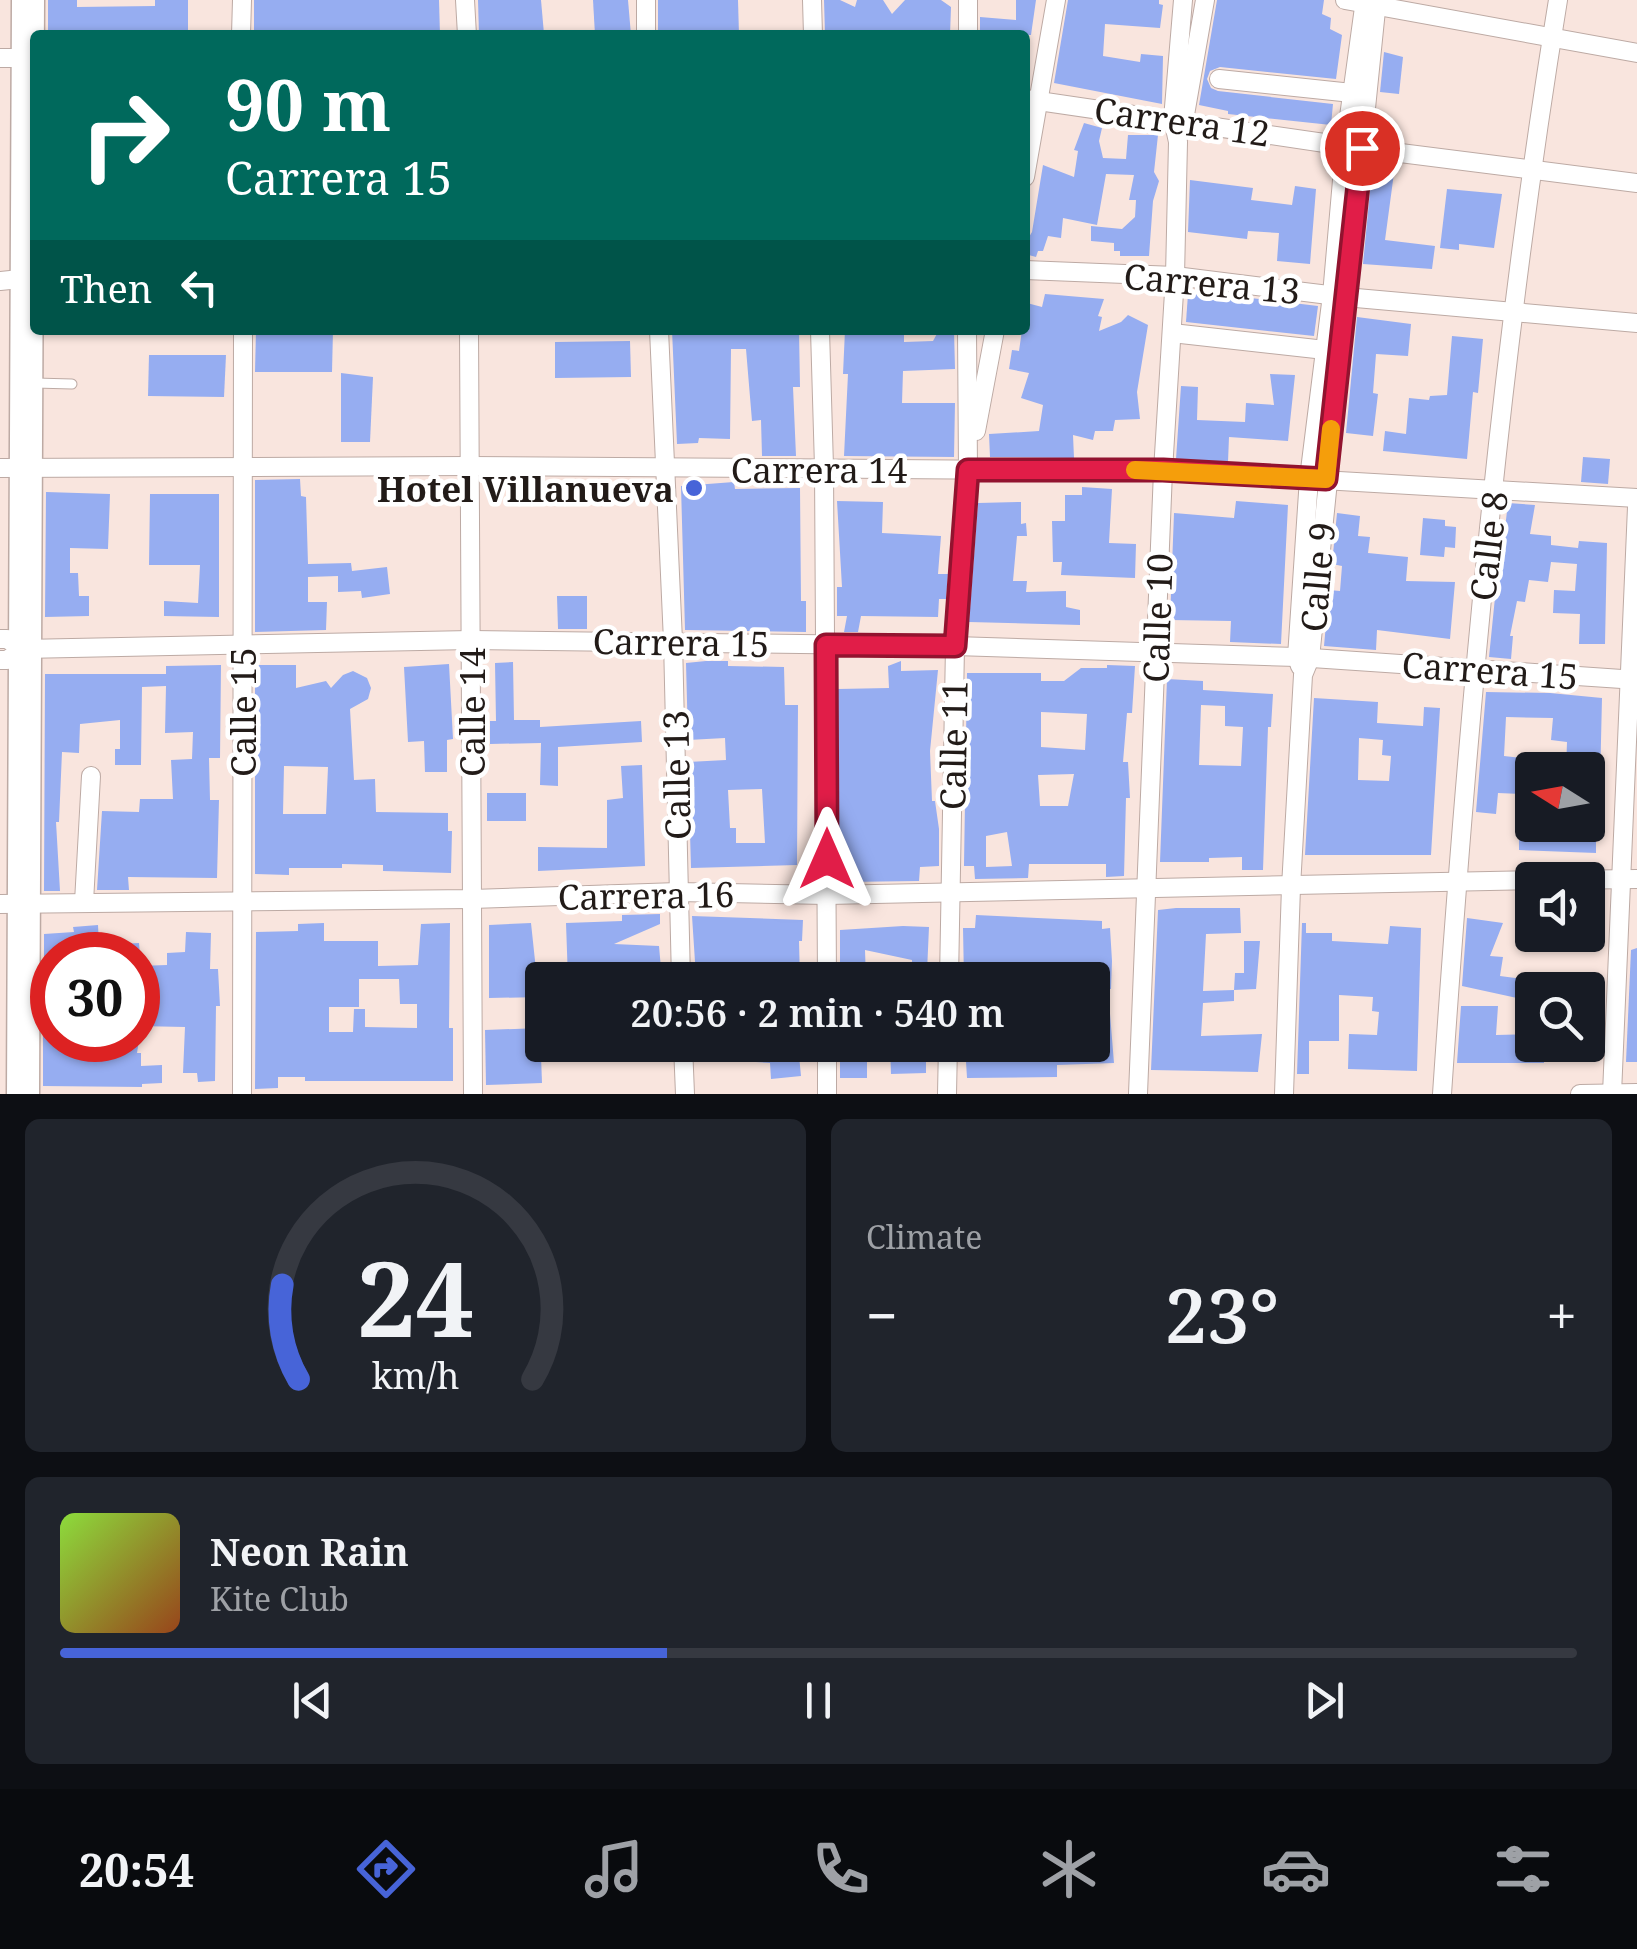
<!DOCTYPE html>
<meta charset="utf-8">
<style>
:root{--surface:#171b24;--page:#20242c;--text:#f1f3f6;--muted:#9ea1a6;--line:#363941;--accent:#4764d8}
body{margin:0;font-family:"Noto Serif",serif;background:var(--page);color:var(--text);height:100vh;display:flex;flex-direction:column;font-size:38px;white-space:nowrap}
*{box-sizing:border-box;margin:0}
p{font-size:32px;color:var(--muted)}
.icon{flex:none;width:55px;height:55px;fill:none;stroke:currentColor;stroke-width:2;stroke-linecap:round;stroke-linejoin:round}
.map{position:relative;height:1094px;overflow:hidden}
.drawer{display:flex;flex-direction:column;gap:25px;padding:25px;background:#0d0f14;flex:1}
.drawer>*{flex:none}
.hud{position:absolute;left:30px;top:30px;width:1000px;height:305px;border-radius:10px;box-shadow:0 2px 8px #0004;background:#00695c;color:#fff;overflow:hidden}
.needle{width:65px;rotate:281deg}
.buttons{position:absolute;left:1515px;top:752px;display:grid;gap:20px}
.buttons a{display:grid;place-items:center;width:90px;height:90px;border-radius:10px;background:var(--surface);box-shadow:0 2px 8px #0004;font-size:50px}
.speed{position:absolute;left:30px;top:932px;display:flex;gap:20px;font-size:50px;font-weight:700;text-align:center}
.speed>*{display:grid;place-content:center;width:130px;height:130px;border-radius:50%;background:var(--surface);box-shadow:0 2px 8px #0004;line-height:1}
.speed .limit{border:15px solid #d22;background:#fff;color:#111}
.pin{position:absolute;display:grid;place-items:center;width:85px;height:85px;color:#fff;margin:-42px;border:5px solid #fff;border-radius:50%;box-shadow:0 2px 10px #0007}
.me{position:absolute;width:110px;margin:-55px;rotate:0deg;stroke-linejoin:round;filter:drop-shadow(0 0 8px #0008)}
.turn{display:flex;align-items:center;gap:35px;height:210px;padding:0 30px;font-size:45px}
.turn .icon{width:130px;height:130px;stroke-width:2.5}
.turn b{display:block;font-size:70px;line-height:85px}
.then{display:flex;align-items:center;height:95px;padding:0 30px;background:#0003;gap:20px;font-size:38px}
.big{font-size:75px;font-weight:600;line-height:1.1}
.drawer .card{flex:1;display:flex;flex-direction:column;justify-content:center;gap:15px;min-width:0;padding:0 35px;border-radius:15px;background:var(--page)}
.drawer .dial{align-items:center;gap:0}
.dial svg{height:260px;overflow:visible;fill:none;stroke:var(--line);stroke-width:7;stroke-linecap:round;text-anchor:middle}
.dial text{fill:var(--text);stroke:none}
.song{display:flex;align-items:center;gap:30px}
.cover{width:120px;height:120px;border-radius:15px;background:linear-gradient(135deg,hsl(90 70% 55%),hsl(20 70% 35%))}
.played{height:10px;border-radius:5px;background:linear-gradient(90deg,var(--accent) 40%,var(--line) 40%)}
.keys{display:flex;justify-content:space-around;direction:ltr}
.heat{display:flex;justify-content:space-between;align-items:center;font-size:55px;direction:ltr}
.drawer .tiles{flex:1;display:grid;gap:25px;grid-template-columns:1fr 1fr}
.card:last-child{grid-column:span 2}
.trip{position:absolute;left:525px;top:962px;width:585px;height:100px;border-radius:10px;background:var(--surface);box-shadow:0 2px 8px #0004;font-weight:600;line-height:100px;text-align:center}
.dock{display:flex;height:160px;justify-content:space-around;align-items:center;background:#090b0e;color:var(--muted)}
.dock .icon{width:70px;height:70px}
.dock .on{color:var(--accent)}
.dock b{font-size:45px;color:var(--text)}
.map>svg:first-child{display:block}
</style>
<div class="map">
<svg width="1637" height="1094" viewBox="0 0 1637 1094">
<rect width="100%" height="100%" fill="#f9e5de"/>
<g fill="#96adf1" fill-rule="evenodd">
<polygon points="48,0 77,0 77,7 155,6 155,0 188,0 188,33 48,35"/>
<polygon points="254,0 439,0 440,35 254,35"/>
<polygon points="478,0 541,0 544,34 479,35"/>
<polygon points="593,0 628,0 631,35 595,35"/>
<polygon points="658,0 738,0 739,35 658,35"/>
<polygon points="824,0 840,0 855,7 857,0 883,0 892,14 905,0 941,0 951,7 950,35 825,35"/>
<polygon points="1016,0 1036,0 1031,35 980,35 980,17 1016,20"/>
<polygon points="1068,0 1159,0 1159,4 1163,5 1160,28 1105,24 1103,56 1140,62 1141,54 1163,56 1162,104 1054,83"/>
<polygon points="1217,0 1324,0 1322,14 1331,18 1330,29 1342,35 1336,79 1220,67 1210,71 1207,79 1211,88 1218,91 1333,104 1331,125 1228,114 1228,111 1199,105"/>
<polygon points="1384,52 1403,57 1399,94 1380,92"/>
<polygon points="1084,123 1102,128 1099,141 1103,158 1126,159 1128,135 1158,135 1154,172 1159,181 1153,201 1149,256 1120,256 1120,251 1114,251 1114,243 1091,241 1091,226 1122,229 1135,217 1136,200 1129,200 1134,175 1106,174 1097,225 1063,218 1061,238 1048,236 1043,251 1038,251 1036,257 1025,254 1025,236 1029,237 1032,232 1043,165 1074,177 1078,151 1074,150"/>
<polygon points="1372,171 1394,173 1385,240 1435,246 1432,269 1363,264"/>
<polygon points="1190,180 1253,188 1251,200 1292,205 1295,186 1316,189 1310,264 1277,261 1279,233 1248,231 1247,239 1188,232"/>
<polygon points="1447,189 1502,194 1494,248 1459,244 1459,250 1440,248"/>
<polygon points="1045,294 1104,299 1098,316 1102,317 1099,331 1121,322 1128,315 1148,325 1137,392 1140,419 1115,420 1113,431 1095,431 1093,440 1073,435 1074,458 990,457 989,434 1039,431 1043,405 1021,398 1029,373 1009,369 1012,350 1019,351 1022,330 1025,330 1027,303 1042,307"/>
<polygon points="1188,294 1225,295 1318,306 1314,336 1186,322"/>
<polygon points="1357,317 1411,324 1408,356 1376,354 1373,393 1378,394 1373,436 1346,433"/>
<polygon points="256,330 333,330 332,372 255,372"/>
<polygon points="672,330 799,330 800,387 793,387 796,456 762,456 761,420 752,421 746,349 731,349 730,439 699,438 698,443 677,444"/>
<polygon points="845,330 904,330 904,342 933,341 939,330 954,330 955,369 903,371 902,403 955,403 954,457 844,456 848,374 843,374"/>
<polygon points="1452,336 1483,339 1478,393 1473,392 1467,459 1383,451 1385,431 1406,434 1409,398 1429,400 1430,396 1447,395"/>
<polygon points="630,341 631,377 555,378 555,342"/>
<polygon points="149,355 226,355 224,397 148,396"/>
<polygon points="341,373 373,377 370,442 341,442"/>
<polygon points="1270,374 1295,375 1288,441 1229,437 1228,462 1176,459 1181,386 1198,387 1197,420 1245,422 1246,403 1274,405"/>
<polygon points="1583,457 1610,459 1608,484 1581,482"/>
<polygon points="300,479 301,496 306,497 308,564 351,563 352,571 387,567 390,594 362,598 361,591 338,592 338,576 308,577 308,602 327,602 326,630 255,632 255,480"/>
<polygon points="734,482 735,489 800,488 801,601 806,601 806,632 685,630 681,486"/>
<polygon points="1082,487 1112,489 1109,543 1136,544 1135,578 1061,575 1062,562 1053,562 1052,521 1065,521 1065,495 1082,495"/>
<polygon points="46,492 110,494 108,549 70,548 70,573 78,573 79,596 89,596 89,616 45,617"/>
<polygon points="150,494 219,494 219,617 164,616 164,601 198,603 200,565 149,565"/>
<polygon points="837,501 883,502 882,533 941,536 938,574 948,574 946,599 939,599 938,617 861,616 858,632 844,632 847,616 837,616 837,587 842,587"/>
<polygon points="1236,501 1288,505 1281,644 1230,642 1231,621 1170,620 1174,513 1234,518"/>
<polygon points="1021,502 1021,524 1026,523 1027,536 1017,536 1013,581 1027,581 1026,592 1066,591 1066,607 1080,610 1080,625 969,622 978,503"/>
<polygon points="1508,503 1535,505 1530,534 1551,536 1551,545 1578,548 1579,541 1607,543 1605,644 1579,644 1580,614 1553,613 1554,590 1575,591 1577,564 1551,562 1548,582 1529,580 1525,602 1517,601 1510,636 1513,636 1511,659 1489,657 1502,528 1505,528"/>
<polygon points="1337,513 1360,516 1358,536 1370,537 1368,553 1408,557 1406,581 1455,582 1450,639 1377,630 1376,650 1324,646 1329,590 1340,591 1342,566 1332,564"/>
<polygon points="1423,518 1445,520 1445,526 1456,527 1455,548 1445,547 1444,557 1420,555"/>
<polygon points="557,596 587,596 587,629 558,629"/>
<path d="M706,661H728V666L784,667L785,705H798L797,865L691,868L688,762L726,760L725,738L688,740L686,663ZM762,789L765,843H736V828H730L728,790Z"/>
<polygon points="901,661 901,671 938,670 930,751 932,801 935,801 939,829 939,866 920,867 919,881 844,882 844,873 839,873 838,689 889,688 888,666"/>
<polygon points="513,662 514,720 540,720 540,727 641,721 642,742 558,747 558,786 540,785 541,743 490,744 490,721 496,721 495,663"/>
<polygon points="449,664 453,739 447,740 447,772 425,772 424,741 408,742 404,667"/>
<polygon points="221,665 220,758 209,758 210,800 219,800 217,878 128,877 129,890 97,890 102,811 139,812 140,799 173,799 171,760 192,759 193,732 165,733 166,686 142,687 141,765 115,765 115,749 120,749 120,720 80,724 79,753 62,752 59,822 56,822 60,891 44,891 45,674 166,674 166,666"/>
<path d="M255,665H296V688L326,681L331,688L343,675L353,671L367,678L371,688L368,699L350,709L354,780L375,779L376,812L448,813V831H452L451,873L383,871V865L342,864V868H289V875L255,874ZM284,766L328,767L326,814H283Z"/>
<path d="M1107,665L1135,666L1132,713H1127L1123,762H1128L1130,798H1126L1124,876L1106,877V864H1029L1028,878L975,879L974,866H964L967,673H1041V681H1064L1081,668H1107ZM1041,712L1087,714L1085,750L1041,747ZM1074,774L1068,806H1040L1038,775ZM1007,832L1012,866L986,867V836Z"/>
<path d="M1167,679L1203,681V690L1273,694L1271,727H1268L1263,870H1242V857L1209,858V862H1160ZM1201,705L1225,706V726L1243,727L1241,766L1199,765Z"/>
<polygon points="1486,692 1550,693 1602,698 1600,784 1588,784 1588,770 1566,770 1567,742 1551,740 1553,718 1506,717 1504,756 1531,759 1529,779 1522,778 1521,794 1498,793 1496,814 1476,812"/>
<path d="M1314,698L1378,702L1377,723L1423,726L1424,707L1440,708L1431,855H1305ZM1359,738L1383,740L1382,755L1391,756L1389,781L1358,780Z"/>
<polygon points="642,765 645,866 538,871 538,847 607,848 607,800 623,798 621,766"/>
<rect x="487" y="793" width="39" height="28"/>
<polygon points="1519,822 1532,822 1532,825 1596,825 1596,853 1519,850"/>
<polygon points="1176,908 1240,908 1241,933 1206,934 1203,991 1234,990 1234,1001 1203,1003 1201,1036 1262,1034 1258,1072 1151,1070 1158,910"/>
<polygon points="660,914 660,924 614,944 659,946 662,980 568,980 566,923 622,921 622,915"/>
<polygon points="976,915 1102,921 1102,929 1110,928 1112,961 1111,989 1108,989 1114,1063 1057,1065 1057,1077 967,1078 965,1045 1092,1045 1092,980 964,980 963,928 975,928"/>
<polygon points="692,916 803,920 802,941 799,941 800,980 696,977"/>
<polygon points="1467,918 1503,923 1490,956 1503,957 1500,976 1523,979 1517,998 1462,986"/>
<path d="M324,923V941H378V966L418,965L421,924L450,923L449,1028H453V1081H305V1077H278V1088L255,1089L256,932L298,931V924ZM359,979H399L400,1004H417V1028L365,1027V1009H354L353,1032H329V1007H359Z"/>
<polygon points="531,923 536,970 542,969 542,997 489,998 489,925"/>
<polygon points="1302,923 1306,923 1306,933 1332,933 1332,941 1388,944 1390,926 1421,928 1417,1071 1348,1069 1349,1034 1377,1035 1379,1012 1372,1011 1373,997 1339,995 1339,1041 1309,1041 1309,1074 1297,1074"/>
<polygon points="98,925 99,945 139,943 140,955 52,955 52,960 44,961 44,934 74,932 73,927"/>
<polygon points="903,926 929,927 927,972 912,971 912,960 865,950 866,980 840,980 840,930"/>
<polygon points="186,932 211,933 210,969 218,969 220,1006 216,1006 215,1081 198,1082 197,1073 183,1073 185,1027 138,1026 138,966 167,965 167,953 185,952"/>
<polygon points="1244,941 1260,941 1256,989 1234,990 1235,973 1244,973"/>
<polygon points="1637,948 1637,1062 1626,1062 1631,950"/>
<polygon points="1461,1006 1498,1006 1496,1035 1532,1034 1532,1045 1544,1045 1544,1063 1457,1063"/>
<polygon points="43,1023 52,1023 52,1040 139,1040 137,1053 141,1053 141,1066 162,1065 162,1083 142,1084 142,1087 43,1086"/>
<polygon points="540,1028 542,1083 486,1085 485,1030"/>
<polygon points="725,1045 798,1045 801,1076 771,1079 770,1063 724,1060"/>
<rect x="840" y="1045" width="27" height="33"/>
<polygon points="890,1045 926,1045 926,1073 891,1074"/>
</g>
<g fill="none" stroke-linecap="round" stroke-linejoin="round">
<g stroke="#bdaaa4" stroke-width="11">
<polyline id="lane" points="35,383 72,384"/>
</g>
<g stroke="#bdaaa4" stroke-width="20">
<g id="street">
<polyline points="465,0 467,35"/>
<polyline points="646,0 646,35"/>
<polyline points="812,0 813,35"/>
<polyline points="1345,0 1637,53"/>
<polyline points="241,35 242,0"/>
<polyline points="968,35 968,0"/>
<polyline points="0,58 35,58"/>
<polyline points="1219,79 1352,93"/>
<polyline points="1025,99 1345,146 1637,183"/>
<polyline points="1182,132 1205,0"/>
<polyline points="1025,177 1056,0"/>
<polyline points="1025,270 1175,276 1345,297 1637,323"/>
<polyline points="0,281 30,278"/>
<polyline points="469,330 473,1094"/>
<polyline points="659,330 673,641 681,980"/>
<polyline points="820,330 824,467 827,980"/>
<polyline points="1172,333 1325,350"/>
<polyline points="976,431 995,330"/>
<polyline points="0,468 470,466 1163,471 1637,498"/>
<polyline points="0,639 7,639 23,649 471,640 955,646 1297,657 1637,680"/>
<polyline points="0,660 7,660 23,649"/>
<polyline points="1300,666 1297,657 1309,478 1332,295 1345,146 1365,0"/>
<polyline points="1553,880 1637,879"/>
<polyline points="84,902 91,776"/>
<polyline points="0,904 472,899 678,892 827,895 1532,880"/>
<polyline points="949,980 955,646 968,471 967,330"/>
<polyline points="683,1045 685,1094"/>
<polyline points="827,1045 827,1094"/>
<polyline points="242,1094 243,330"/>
<polyline points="947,1094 948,1045"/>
<polyline points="1138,1094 1163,471 1175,276 1178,142 1173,119 1183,0"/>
<polyline points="1284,1094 1291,887 1303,675 1310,658 1377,0"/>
<path d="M1442,1094C1467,728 1499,362 1558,0"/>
<polyline points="1580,1094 1637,1093"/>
<polyline points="1612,1094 1637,507"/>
</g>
</g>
<g stroke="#bdaaa4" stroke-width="35">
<polyline id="highway" points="23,1094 28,0"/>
</g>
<use href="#lane" stroke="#fff" stroke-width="9"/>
<use href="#street" stroke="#fff" stroke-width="18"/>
<use href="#highway" stroke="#fff" stroke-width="32"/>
</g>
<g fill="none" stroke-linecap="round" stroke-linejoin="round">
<g stroke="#92132f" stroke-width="25">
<polyline id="route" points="827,859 826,645 955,646 968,470 1163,470 1326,479 1362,148"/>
</g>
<use href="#route" stroke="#e11d48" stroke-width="18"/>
<polyline stroke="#f59e0b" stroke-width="18" points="1135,470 1326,479 1331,429"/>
</g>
<circle fill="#4764d8" stroke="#fff" stroke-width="4" cx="694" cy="488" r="10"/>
<g text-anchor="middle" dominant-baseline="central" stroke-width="9" stroke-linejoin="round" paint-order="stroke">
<g font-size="35" fill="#221b18" stroke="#fff">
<text transform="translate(1182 121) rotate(8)">Carrera 12</text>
<text transform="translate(1212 283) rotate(5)">Carrera 13</text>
<text x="819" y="469">Carrera 14</text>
<text transform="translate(1488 546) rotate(-83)">Calle 8</text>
<text transform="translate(1317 577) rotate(-85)">Calle 9</text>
<text transform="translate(1157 618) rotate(-88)">Calle 10</text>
<text transform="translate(681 642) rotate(1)">Carrera 15</text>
<text transform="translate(1490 670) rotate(4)">Carrera 15</text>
<text transform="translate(242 712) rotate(-90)">Calle 15</text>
<text transform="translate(471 712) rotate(-90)">Calle 14</text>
<text transform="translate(953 745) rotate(-89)">Calle 11</text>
<text transform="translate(676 775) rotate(-91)">Calle 13</text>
<text transform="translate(646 895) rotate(-1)">Carrera 16</text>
</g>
<g font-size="35" font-weight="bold" fill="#221b18" stroke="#fff" text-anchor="end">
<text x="674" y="488">Hotel Villanueva</text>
</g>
</g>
</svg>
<div class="buttons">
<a><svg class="needle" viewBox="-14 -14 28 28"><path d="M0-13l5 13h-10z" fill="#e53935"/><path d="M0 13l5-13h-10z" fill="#9ea1a6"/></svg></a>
<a><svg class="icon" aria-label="sound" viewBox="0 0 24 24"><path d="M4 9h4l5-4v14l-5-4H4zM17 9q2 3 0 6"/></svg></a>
<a><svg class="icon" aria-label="search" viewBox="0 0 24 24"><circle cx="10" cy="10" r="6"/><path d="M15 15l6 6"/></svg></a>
</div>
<div class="speed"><div class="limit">30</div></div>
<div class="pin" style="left:1362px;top:148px;background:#d93025"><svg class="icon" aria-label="arrive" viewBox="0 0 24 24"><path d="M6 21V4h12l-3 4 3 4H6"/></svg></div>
<svg class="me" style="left:827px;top:859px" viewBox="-20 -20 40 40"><path d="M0-17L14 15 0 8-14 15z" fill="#e11d48" stroke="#fff" stroke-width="4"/></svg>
<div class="trip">20:56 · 2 min · 540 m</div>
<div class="hud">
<div class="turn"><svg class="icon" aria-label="right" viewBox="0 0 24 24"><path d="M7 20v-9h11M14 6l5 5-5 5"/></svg><div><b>90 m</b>Carrera 15</div></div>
<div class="then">Then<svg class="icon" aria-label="left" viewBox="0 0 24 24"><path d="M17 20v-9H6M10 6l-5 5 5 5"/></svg></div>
</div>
</div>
<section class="drawer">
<div class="tiles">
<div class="card dial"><svg viewBox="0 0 100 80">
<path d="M14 69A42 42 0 1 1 86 69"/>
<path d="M14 69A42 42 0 0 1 9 40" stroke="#4764d8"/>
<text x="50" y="56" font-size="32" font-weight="700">24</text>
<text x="50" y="72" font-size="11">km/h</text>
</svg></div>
<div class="card"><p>Climate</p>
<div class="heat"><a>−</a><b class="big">23°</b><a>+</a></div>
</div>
<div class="card">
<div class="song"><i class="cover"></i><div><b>Neon Rain</b><p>Kite Club</p></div></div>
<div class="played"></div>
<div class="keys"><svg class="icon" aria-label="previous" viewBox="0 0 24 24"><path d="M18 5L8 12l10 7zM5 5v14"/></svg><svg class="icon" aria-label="pause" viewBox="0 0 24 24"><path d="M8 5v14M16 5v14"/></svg><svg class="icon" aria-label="next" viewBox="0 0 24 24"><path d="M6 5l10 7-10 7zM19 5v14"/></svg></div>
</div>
</div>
</section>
<nav class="dock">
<b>20:54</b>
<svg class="icon on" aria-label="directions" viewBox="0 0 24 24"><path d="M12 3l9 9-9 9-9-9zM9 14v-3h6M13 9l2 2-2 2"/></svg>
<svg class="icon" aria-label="music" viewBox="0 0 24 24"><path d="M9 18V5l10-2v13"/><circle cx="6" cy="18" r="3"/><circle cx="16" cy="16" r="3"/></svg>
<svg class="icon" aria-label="phone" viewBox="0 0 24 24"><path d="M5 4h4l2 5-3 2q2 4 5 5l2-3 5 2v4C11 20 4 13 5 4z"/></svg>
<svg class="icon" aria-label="climate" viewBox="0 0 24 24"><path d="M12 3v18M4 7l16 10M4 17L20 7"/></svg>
<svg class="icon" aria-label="car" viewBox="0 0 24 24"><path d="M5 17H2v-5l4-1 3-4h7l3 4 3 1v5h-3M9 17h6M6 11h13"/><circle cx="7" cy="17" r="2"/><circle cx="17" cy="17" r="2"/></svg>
<svg class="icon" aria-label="filters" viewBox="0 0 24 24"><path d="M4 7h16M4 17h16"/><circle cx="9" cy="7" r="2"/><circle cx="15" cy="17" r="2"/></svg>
</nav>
